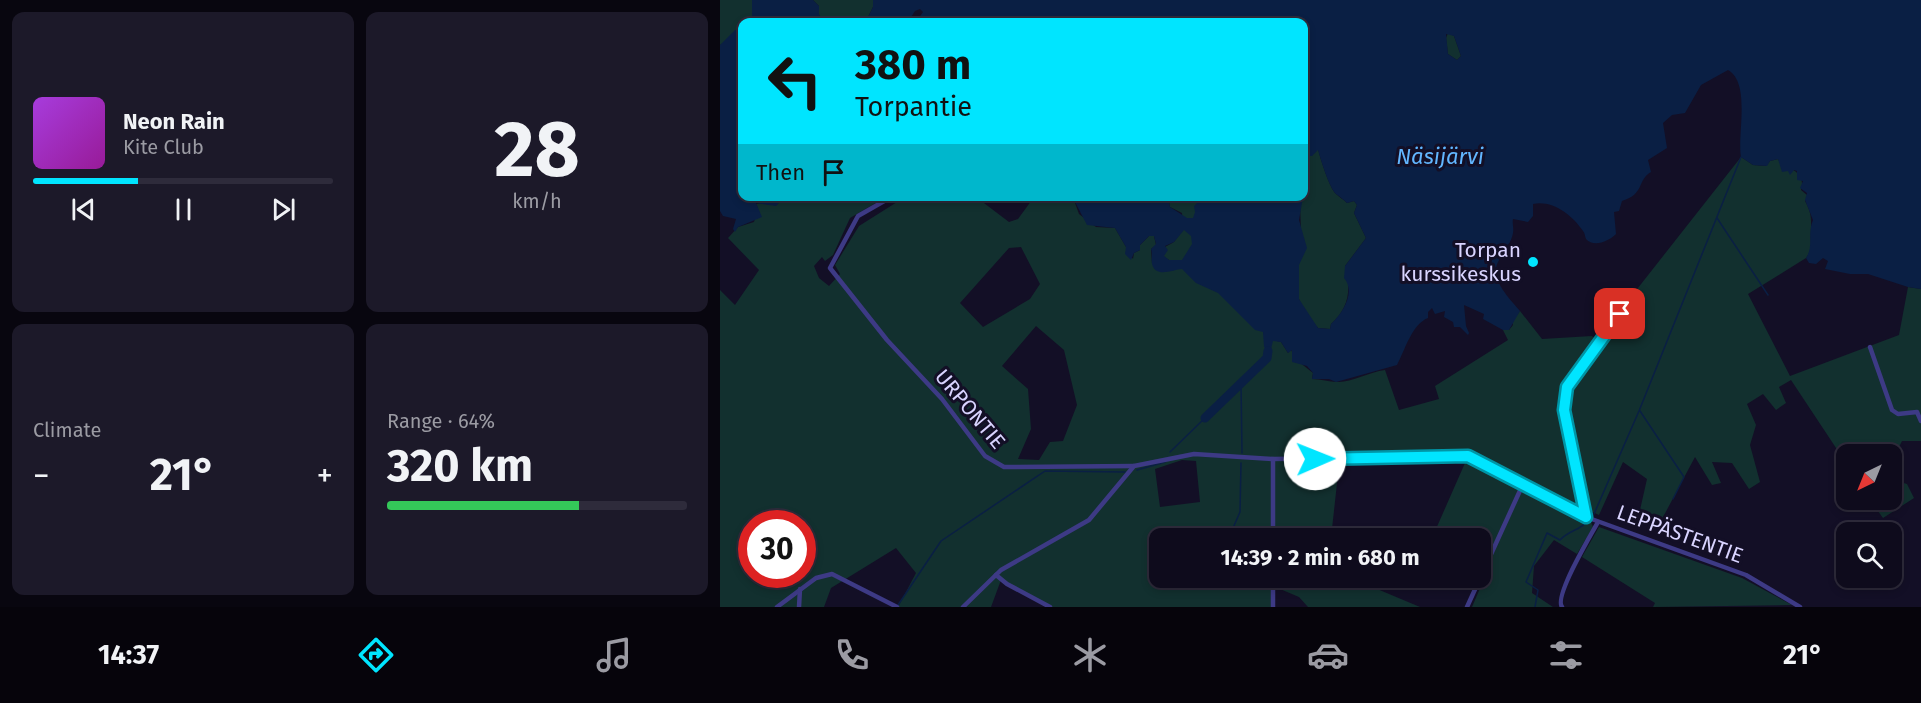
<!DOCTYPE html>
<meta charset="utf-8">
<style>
:root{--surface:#0e0b1c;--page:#1c1929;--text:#f1f3f6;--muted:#9b9ba3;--line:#2e2b3b;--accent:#00e5ff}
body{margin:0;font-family:"Fira Sans",sans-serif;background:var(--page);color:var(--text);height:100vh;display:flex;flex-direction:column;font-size:22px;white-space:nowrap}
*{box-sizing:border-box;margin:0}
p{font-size:20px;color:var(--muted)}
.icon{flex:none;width:33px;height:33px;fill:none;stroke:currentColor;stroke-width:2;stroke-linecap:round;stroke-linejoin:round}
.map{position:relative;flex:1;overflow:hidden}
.details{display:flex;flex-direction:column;gap:12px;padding:12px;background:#08060f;width:720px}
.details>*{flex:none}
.top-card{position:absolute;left:18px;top:18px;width:570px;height:183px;border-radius:12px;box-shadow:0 3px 9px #0003,0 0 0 2px var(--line);background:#00e5ff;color:#111;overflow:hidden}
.needle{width:39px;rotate:223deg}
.tools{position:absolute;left:1116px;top:444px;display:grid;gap:12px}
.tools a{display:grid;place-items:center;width:66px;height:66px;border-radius:12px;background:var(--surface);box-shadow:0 3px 9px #0003,0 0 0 2px var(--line);font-size:30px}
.speed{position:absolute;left:18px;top:510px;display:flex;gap:12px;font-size:30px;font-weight:700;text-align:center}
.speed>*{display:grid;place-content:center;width:78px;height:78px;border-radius:50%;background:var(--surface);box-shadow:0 3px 9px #0003,0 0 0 2px var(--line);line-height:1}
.speed .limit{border:9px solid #d22;background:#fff;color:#111}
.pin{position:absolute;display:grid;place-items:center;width:51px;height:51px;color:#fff;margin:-26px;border-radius:12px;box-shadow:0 3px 9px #0006}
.me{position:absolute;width:66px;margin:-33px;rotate:89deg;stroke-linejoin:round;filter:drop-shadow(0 0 4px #0008)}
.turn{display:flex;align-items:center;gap:21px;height:126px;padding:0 18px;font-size:27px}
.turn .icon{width:78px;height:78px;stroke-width:2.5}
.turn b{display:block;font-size:42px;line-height:51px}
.then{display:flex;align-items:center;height:57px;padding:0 18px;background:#0003;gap:12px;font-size:22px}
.big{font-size:45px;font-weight:700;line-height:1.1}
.details .tile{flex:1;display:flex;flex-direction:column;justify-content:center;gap:9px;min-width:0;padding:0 21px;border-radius:12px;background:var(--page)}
.details .dial{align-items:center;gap:0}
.dial b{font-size:78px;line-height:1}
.song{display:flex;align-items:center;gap:18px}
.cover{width:72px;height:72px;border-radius:9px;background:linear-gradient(135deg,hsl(280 70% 55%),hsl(300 70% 35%))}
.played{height:6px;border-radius:3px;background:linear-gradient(90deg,var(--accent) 35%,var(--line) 35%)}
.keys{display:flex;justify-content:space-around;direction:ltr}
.heat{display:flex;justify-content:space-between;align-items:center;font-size:33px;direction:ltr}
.charge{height:9px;border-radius:4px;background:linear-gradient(90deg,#34c759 64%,var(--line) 0)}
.details .tiles{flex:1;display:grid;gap:12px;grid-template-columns:repeat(2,1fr)}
.trip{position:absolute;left:429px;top:528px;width:342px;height:60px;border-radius:12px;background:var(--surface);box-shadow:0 3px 9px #0003,0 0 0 2px var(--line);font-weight:700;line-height:60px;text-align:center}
.tabs{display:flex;height:96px;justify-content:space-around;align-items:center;background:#06040b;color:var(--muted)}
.tabs .icon{width:42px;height:42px}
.tabs .current{color:var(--accent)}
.tabs b{font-size:27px;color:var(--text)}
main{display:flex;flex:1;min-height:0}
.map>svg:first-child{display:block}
</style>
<main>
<section class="details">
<div class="tiles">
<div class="tile">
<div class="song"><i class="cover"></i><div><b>Neon Rain</b><p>Kite Club</p></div></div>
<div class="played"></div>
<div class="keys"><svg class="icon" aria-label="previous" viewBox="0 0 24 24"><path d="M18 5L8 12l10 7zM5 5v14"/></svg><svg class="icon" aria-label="pause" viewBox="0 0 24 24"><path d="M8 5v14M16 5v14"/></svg><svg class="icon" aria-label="next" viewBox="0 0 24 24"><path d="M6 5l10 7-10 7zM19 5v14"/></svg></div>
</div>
<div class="tile dial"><b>28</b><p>km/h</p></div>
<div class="tile"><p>Climate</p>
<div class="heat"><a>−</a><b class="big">21°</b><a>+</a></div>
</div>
<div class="tile"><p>Range · 64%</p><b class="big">320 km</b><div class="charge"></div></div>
</div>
</section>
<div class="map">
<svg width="1201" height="607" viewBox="0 0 1201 607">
<rect width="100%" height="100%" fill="#130f26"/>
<g fill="#12302f" fill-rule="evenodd">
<polygon points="0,0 32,0 34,21 22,22 22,30 0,45"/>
<polygon points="93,0 153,0 153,7 148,17 114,22 102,19 98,14 99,6"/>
<polygon points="728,33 734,36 741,56 737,60 728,54 726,38"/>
<path d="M598,149C601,160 609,187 616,194C619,197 623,199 627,203L634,201L637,205L634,213L646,238L625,266C631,289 630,307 611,324L610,329L598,328L584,311L563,260L581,231L580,203L586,191L584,156Z"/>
<path d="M1021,157L1033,165L1046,166L1050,161L1058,159L1060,163C1072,169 1086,174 1081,190L1088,196L1085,201C1096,220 1088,230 1092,249L1086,258L1028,294L1070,376L1179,335L1188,287L1201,289V441H1182L1172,461V454H1126V463L1071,380L1059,387L1066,403L1056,410L1043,394L1027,404L1036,425L1030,445L1040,482L1029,489L1012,463L992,462L1001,483L992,485L975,457L942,519L920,510L927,479L903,462L879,515L810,484L807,490L871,522L873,527L857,554L834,540L814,566L812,593L833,607H752L767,572L761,568L760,538H712L745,463L619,465L611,538H440V578H631L700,607H588L579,597L553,586V607H330L281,580L271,607H178L196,573L176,548L111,588L104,607H0V290L15,305L39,270L8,238L18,227L34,222L38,208L36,204L64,199L65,197H166L130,218L113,255L105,261L102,257L94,266L99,278L109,286L120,274L115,265L139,226L185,197H256L289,222L298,219L314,197H349L354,200L359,214L376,227L395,228L413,259L414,253L420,250V245L429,236H434L436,245L431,249L432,263L449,260L443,256L445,247L454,242L463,230L462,213L450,207L448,197H554L543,332L545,338L561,342L568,353L571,349L574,358L593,373L592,379C601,379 609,382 617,382C630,383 649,372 665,370L679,410L719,399L715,386L788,340L783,330H789L793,325L792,321L800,311L822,339L872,336L877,340ZM301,247L320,284L310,299L263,327L240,303L289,248ZM316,326L344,350L357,405L343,441L330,442L319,460L298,459L311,429L308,389L282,366ZM462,460L476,461L480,502L440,507L435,469ZM32,524H82V574H32Z"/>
<polygon points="1172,475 1174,480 1187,484 1194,498 1163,518 1150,500 1172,500"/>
<polygon points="879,527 1022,578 1072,605 933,607 935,603 862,557"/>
</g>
<g fill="#0a1f44" fill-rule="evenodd">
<path d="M32,0H93L99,6V14L102,19L114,22L148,17L153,7V0H1201V289L1188,287L1148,274H1130L1105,269L1108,261L1103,258L1096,264L1089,263L1086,258C1094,246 1087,234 1093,220L1085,200L1087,193L1080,188L1083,181L1077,180V171L1074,170L1070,175L1068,171L1062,172L1058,159L1050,161L1047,166L1033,165L1021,157C1017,135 1031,83 1008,70L981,85L965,113L952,115L943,123L947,148L928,160L931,172C917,180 925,194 902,201L899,211L894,212L896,234C889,241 874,248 866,239C865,237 865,233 863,231C852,215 833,200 813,204V216L808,222L793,219C792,223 794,228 793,233C791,244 783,252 778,262C769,279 790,299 800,311L789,330H783L763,319L764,314L744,305L746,326L749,333L748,335L740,327H734L733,322L724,317L725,311L715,314L712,308L708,312V318C692,324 685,350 677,365L616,382L609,379H592L593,373L587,366L572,362V350L568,353L561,342L553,341L551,349L548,351L544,347L543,332L535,330L498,293L476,283L462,269C454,269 436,279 432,264C431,259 433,255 431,249L436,244L434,236H429L420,245V250L414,253L411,260L405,254L406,247L395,228L367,225L354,200L349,197H448L450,207L467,218H473L475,212L474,206L479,201L478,197H532L537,202L554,197H583L579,220L587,248L579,265V299L598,328L610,329L611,324C623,313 636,292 624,278L625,266L646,238L634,213L637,205L634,201L627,203C623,199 620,197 616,194C609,187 601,160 598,150L592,156H584L586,174L584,195V22H196L203,12L200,9L195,11L188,22H89L85,17H68L65,22H32ZM726,34L734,36L741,56L737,60L728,54ZM464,230L471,236L472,244L462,260H449L444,256L448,250L445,246L454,242Z"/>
<polygon points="15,30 22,30 22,196 65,197 56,206 36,203 42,217 18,227 15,232 13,229 16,219 3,216 0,211 0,45"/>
</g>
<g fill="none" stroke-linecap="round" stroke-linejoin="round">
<g stroke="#0a1f44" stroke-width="1.5">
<polyline points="997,218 1048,295"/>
<polyline points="521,384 522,453"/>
<polyline points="920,411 964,477 953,499"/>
<polyline points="450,452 485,418"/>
<polyline points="417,470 445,462"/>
<polyline points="874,514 919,411 1021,157"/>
<polyline points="513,528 520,512 521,463"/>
<polyline points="178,605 221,541 325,471 405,472"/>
<path d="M815,607L818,590L806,582L827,533L840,540C849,530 859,531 868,521"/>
</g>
<polyline stroke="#0a1f44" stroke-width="9" points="485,418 547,358 548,351"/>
<g stroke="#3d3a85" stroke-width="4.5">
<polyline points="173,196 138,216 110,268 167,340 222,399 265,456 284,467 414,466"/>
<polyline points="1150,347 1172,410 1178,414 1197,412 1201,421"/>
<polyline points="553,459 553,538"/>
<polyline points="866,517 844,410 845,392 917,292"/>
<polyline points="276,575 287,584 330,607"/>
<polyline points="57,607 96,578 112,574 177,607"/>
<polyline points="79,607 80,589"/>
<polyline points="243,607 281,570 369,520 414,466 474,454 553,459 748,456 866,517 1026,575 1080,607"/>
<polyline points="553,607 553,578"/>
<polyline points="747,607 803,484"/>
<path d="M842,607C834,597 870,536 878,522"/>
</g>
</g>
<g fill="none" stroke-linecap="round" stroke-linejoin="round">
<g stroke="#0095a6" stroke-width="15">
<polyline id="route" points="595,459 748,456 866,517 844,410 847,387 900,314"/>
</g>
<use href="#route" stroke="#00e5ff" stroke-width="10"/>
</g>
<circle fill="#00e5ff" stroke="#130f26" stroke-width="2" cx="813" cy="262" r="6"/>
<g text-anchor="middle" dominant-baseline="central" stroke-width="6" stroke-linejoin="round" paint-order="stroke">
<g font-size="21" fill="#d9d4ff" stroke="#130f26" text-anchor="end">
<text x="801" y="250">Torpan<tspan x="801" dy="24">kurssikeskus</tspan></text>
</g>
<g font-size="21" fill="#d9d4ff" stroke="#130f26">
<text transform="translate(250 409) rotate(50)">URPONTIE</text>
<text transform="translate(960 534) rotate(20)">LEPPÄSTENTIE</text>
</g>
<g font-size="22" font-style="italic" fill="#62b6ff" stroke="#130f26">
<text x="720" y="156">Näsijärvi</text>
</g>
</g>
</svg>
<div class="tools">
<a><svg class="needle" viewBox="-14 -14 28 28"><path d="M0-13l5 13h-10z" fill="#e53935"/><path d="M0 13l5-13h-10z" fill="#9b9ba3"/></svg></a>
<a><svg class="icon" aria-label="search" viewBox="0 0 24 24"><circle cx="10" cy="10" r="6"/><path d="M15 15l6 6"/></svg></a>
</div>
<div class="speed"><div class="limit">30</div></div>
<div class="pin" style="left:900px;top:314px;background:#d93025"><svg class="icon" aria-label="arrive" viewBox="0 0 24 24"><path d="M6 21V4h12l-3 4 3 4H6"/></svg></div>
<svg class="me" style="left:595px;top:459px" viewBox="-20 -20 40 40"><circle r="19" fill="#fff"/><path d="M0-13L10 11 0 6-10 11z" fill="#00e5ff"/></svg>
<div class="trip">14:39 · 2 min · 680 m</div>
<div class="top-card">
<div class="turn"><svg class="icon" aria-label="left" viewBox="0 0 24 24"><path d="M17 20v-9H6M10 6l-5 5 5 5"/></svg><div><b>380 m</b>Torpantie</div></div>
<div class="then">Then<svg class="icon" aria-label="arrive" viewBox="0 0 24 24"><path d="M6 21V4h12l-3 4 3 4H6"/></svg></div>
</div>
</div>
</main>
<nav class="tabs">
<b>14:37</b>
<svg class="icon current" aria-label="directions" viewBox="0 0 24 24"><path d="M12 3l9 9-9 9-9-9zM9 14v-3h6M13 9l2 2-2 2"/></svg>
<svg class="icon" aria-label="music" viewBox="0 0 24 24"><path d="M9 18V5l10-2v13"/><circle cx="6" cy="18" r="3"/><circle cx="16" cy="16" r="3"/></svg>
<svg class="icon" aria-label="phone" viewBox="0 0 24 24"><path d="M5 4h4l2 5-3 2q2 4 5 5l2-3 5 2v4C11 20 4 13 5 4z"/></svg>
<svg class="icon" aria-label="climate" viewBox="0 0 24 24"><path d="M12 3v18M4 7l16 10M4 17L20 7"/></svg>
<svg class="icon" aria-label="car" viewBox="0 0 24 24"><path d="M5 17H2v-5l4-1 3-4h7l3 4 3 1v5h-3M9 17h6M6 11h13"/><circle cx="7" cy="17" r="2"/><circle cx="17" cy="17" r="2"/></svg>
<svg class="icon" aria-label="filters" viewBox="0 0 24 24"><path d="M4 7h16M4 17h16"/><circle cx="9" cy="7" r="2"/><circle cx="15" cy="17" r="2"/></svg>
<b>21°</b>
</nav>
